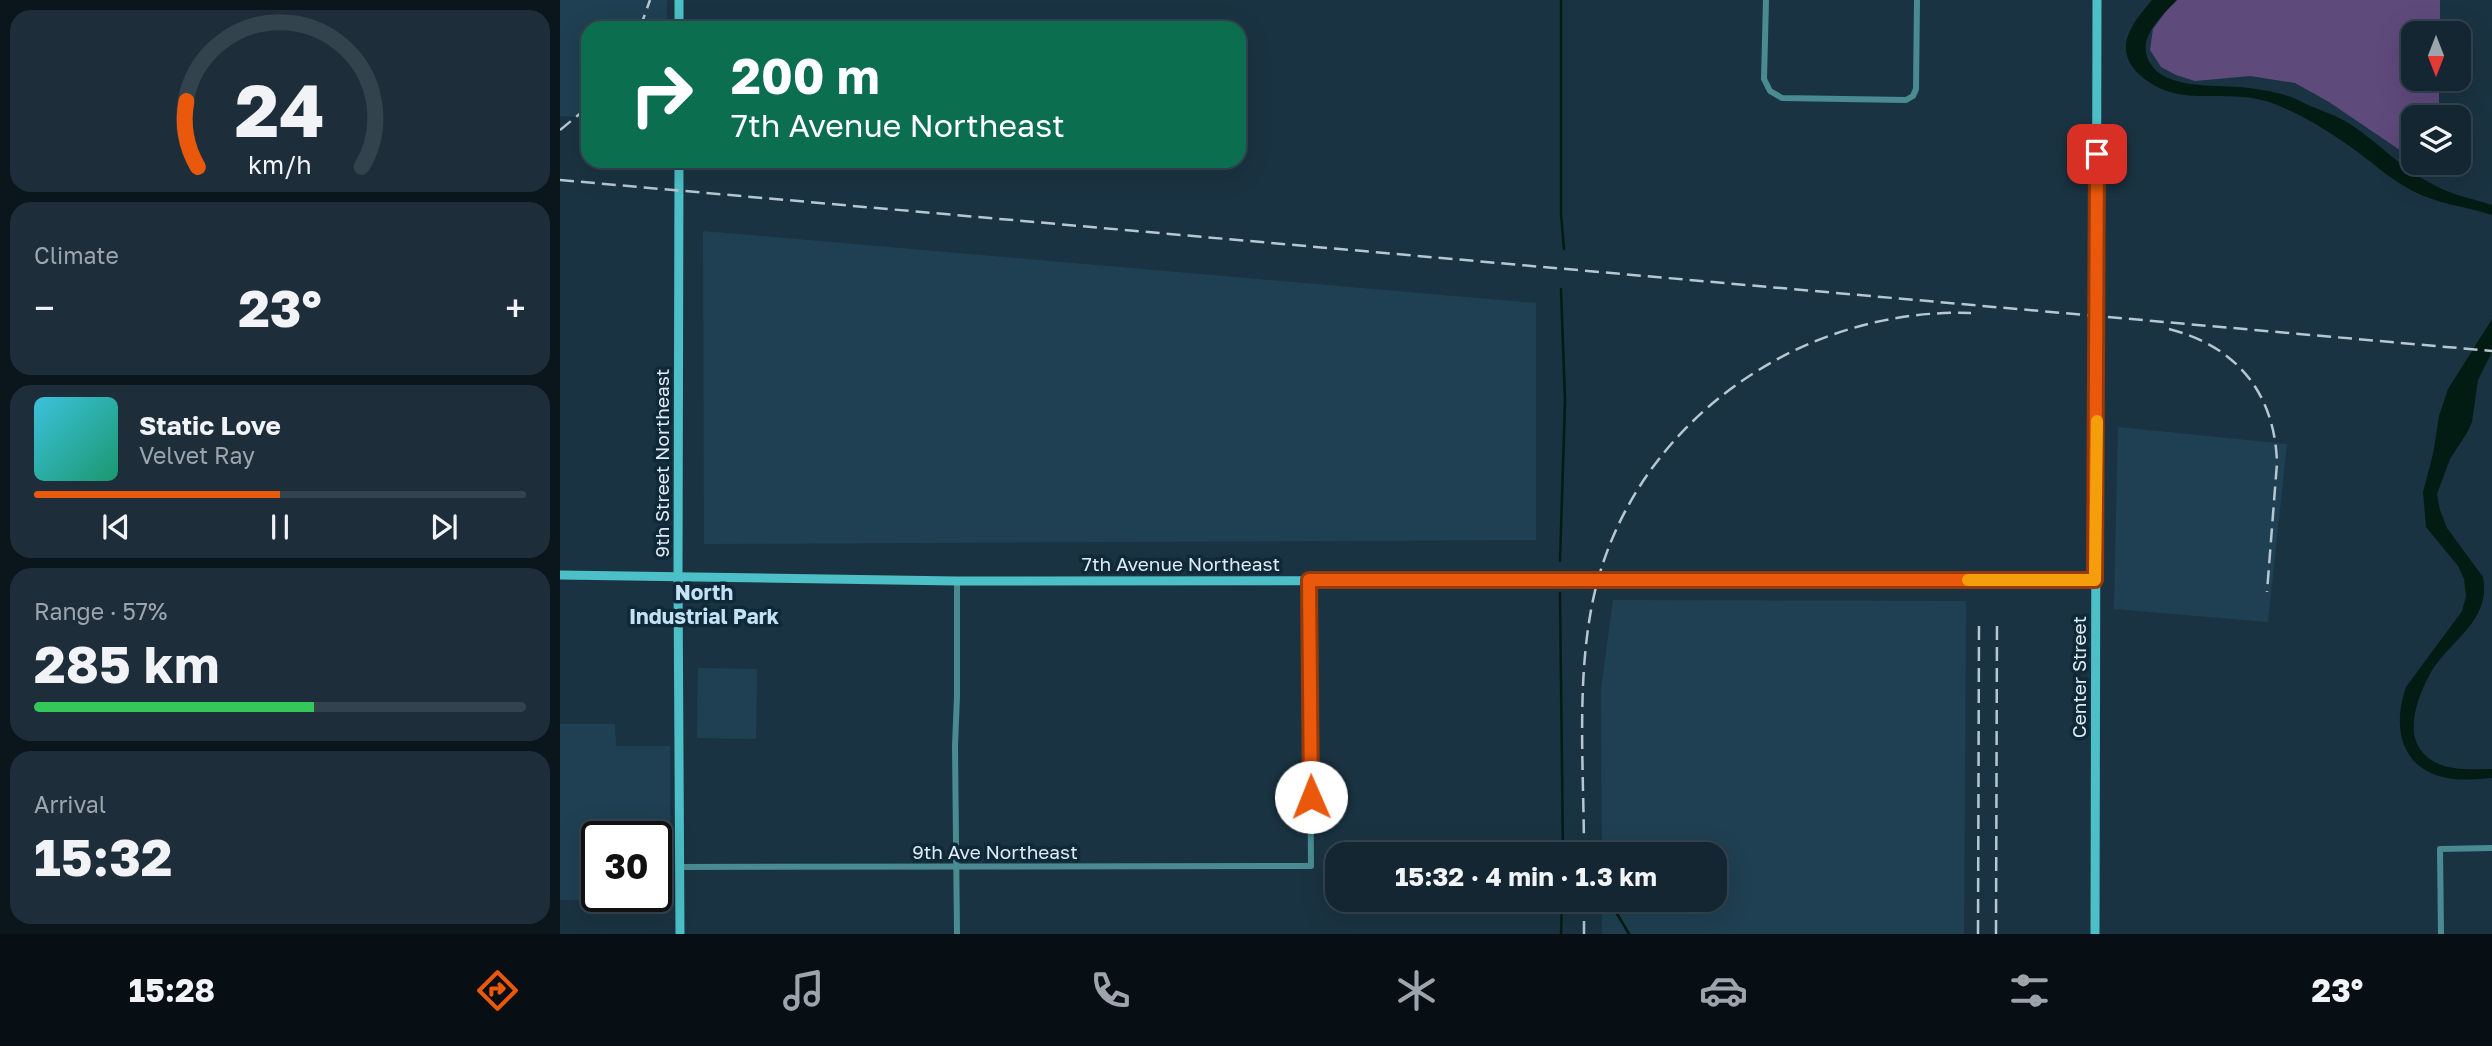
<!DOCTYPE html>
<meta charset="utf-8">
<style>
:root{--surface:#142632;--page:#1d2e3a;--text:#f1f3f6;--muted:#9da5ac;--line:#33434d;--accent:#ea580c}
body{margin:0;font-family:"Golos Text",sans-serif;background:var(--page);color:var(--text);height:100vh;display:flex;flex-direction:column;font-size:26px;white-space:nowrap}
*{box-sizing:border-box;margin:0}
p{font-size:23px;color:var(--muted)}
.icon{flex:none;width:38px;height:38px;fill:none;stroke:currentColor;stroke-width:2;stroke-linecap:round;stroke-linejoin:round}
.map{position:relative;flex:1;overflow:hidden}
.side{display:flex;flex-direction:column;gap:10px;padding:10px;background:#0b151c;width:560px}
.side>*{flex:none}
.guide{position:absolute;left:21px;top:21px;width:665px;height:147px;border-radius:21px;box-shadow:0 7px 28px #0002,0 0 0 2px var(--line);background:#0b6e4f;color:#fff;overflow:hidden}
.needle{width:46px;rotate:180deg}
.fabs{position:absolute;left:1841px;top:21px;display:grid;gap:14px}
.fabs a{display:grid;place-items:center;width:70px;height:70px;border-radius:14px;background:var(--surface);box-shadow:0 7px 28px #0002,0 0 0 2px var(--line);font-size:35px}
.speed{position:absolute;left:21px;top:821px;display:flex;gap:14px;font-size:35px;font-weight:700;text-align:center}
.speed>*{display:grid;place-content:center;width:91px;height:91px;border-radius:50%;background:var(--surface);box-shadow:0 7px 28px #0002,0 0 0 2px var(--line);line-height:1}
.speed .limit{border:4px solid #111;border-radius:10px;background:#fff;color:#111}
.pin{position:absolute;display:grid;place-items:center;width:60px;height:60px;color:#fff;margin:-30px;border-radius:14px;box-shadow:0 4px 10px #0006}
.me{position:absolute;width:77px;margin:-38px;rotate:359deg;stroke-linejoin:round;filter:drop-shadow(0 0 5px #0008)}
.turn{display:flex;align-items:center;gap:24px;height:147px;padding:0 35px;font-size:32px}
.turn .icon{width:91px;height:91px;stroke-width:2.5}
.turn b{display:block;font-size:49px;line-height:60px}
.big{font-size:52px;font-weight:700;line-height:1.1}
.side .widget{flex:1;display:flex;flex-direction:column;justify-content:center;gap:10px;min-width:0;padding:0 24px;border-radius:21px;background:var(--page)}
.side .dial{align-items:center;gap:0}
.dial svg{height:182px;overflow:visible;fill:none;stroke:var(--line);stroke-width:7;stroke-linecap:round;text-anchor:middle}
.dial text{fill:var(--text);stroke:none}
.song{display:flex;align-items:center;gap:21px}
.cover{width:84px;height:84px;border-radius:10px;background:linear-gradient(135deg,hsl(190 70% 55%),hsl(160 70% 35%))}
.played{height:7px;border-radius:4px;background:linear-gradient(90deg,var(--accent) 50%,var(--line) 50%)}
.keys{display:flex;justify-content:space-around;direction:ltr}
.heat{display:flex;justify-content:space-between;align-items:center;font-size:38px;direction:ltr}
.charge{height:10px;border-radius:5px;background:linear-gradient(90deg,#34c759 57%,var(--line) 0)}
.trip{position:absolute;left:765px;top:842px;width:402px;height:70px;border-radius:21px;background:var(--surface);box-shadow:0 7px 28px #0002,0 0 0 2px var(--line);font-weight:700;line-height:70px;text-align:center}
.tab-bar{display:flex;height:112px;justify-content:space-around;align-items:center;background:#080f14;color:var(--muted)}
.tab-bar .icon{width:49px;height:49px}
.tab-bar .on{color:var(--accent)}
.tab-bar b{font-size:32px;color:var(--text)}
main{display:flex;flex:1;min-height:0}
.map>svg:first-child{display:block}
</style>
<main>
<section class="side">
<div class="widget dial"><svg viewBox="0 0 100 80">
<path d="M14 69A42 42 0 1 1 86 69"/>
<path d="M14 69A42 42 0 0 1 9 40" stroke="#ea580c"/>
<text x="50" y="56" font-size="32" font-weight="700">24</text>
<text x="50" y="72" font-size="11">km/h</text>
</svg></div>
<div class="widget"><p>Climate</p>
<div class="heat"><a>−</a><b class="big">23°</b><a>+</a></div>
</div>
<div class="widget">
<div class="song"><i class="cover"></i><div><b>Static Love</b><p>Velvet Ray</p></div></div>
<div class="played"></div>
<div class="keys"><svg class="icon" aria-label="previous" viewBox="0 0 24 24"><path d="M18 5L8 12l10 7zM5 5v14"/></svg><svg class="icon" aria-label="pause" viewBox="0 0 24 24"><path d="M8 5v14M16 5v14"/></svg><svg class="icon" aria-label="next" viewBox="0 0 24 24"><path d="M6 5l10 7-10 7zM19 5v14"/></svg></div>
</div>
<div class="widget"><p>Range · 57%</p><b class="big">285 km</b><div class="charge"></div></div>
<div class="widget"><p>Arrival</p><b class="big">15:32</b></div>
</section>
<div class="map">
<svg width="1932" height="934" viewBox="0 0 1932 934">
<rect width="100%" height="100%" fill="#1a3342"/>
<g fill="#1f4052" fill-rule="evenodd">
<polygon points="0,0 107,0 107,28 28,28 28,118 0,116"/>
<polygon points="143,231 976,303 976,540 144,544"/>
<polygon points="1558,427 1727,444 1708,622 1554,609"/>
<polygon points="1053,600 1406,601 1404,934 1042,934 1042,900 1155,900 1155,854 1042,854 1041,690"/>
<polygon points="138,668 197,669 196,739 137,738"/>
<path d="M0,724H55L56,746H110V901L0,900ZM96,836V896H37V836Z"/>
</g>
<polygon fill="#5f4a7c" points="1614,0 1880,0 1880,33 1853,33 1853,79 1879,79 1879,117 1853,117 1853,159 1769,102 1735,83 1690,76 1635,81 1616,75 1601,67 1590,50 1593,29"/>
<g fill="#031c13">
<path d="M1592,0H1617C1602,16 1575,39 1590,63C1605,89 1655,85 1680,87C1704,90 1725,92 1746,104C1761,111 1776,115 1790,124C1819,143 1844,171 1876,186C1893,195 1914,199 1932,205V215C1905,206 1876,204 1851,190C1832,180 1816,166 1799,153C1772,133 1737,111 1706,101C1660,88 1613,111 1575,70C1553,45 1576,19 1592,0Z"/>
<path d="M1932,319V352L1918,380L1912,422L1907,433L1890,459L1877,494L1880,510L1887,528L1923,577C1932,623 1886,642 1869,676C1854,704 1840,747 1879,764C1895,771 1915,769 1932,769V778C1917,779 1902,781 1887,778C1840,769 1832,727 1846,687L1902,611L1906,596L1904,579L1898,566L1866,527L1863,492L1873,454L1879,416L1888,389Z"/>
</g>
<g fill="none" stroke-linecap="round" stroke-linejoin="round">
<g stroke="#031c13" stroke-width="2.5">
<polyline points="1001,0 1001,214 1004,249"/>
<polyline points="1000,561 1005,401 1001,289"/>
<polyline points="1000,593 1003,854"/>
<polyline points="1056,912 1069,934"/>
<polyline points="1001,934 1002,900"/>
</g>
<g stroke="#498b90" stroke-width="6">
<polyline points="1206,0 1204,79 1210,91 1222,98 1346,100 1353,96 1356,89 1357,0"/>
<polyline points="397,581 397,696 395,746 397,934"/>
<polyline points="119,867 751,866 749,580"/>
<polyline points="1881,934 1880,849 1932,848"/>
</g>
<g stroke="#4cbfc7" stroke-width="9">
<polyline points="119,0 119,28"/>
<polyline points="119,161 118,578 120,934"/>
<polyline points="0,575 397,581 1535,580"/>
<polyline points="1535,934 1537,0"/>
</g>
<g stroke="#b6c7d1" stroke-width="2.5" stroke-dasharray="14 7" stroke-linecap="butt">
<polyline points="80,28 90,0"/>
<polyline points="0,130 28,107"/>
<polyline points="0,180 1932,351"/>
<path d="M1609,329C1676,346 1715,393 1717,463L1707,592"/>
<path d="M1024,854C1024,771 1016,681 1033,600C1070,426 1237,307 1411,313"/>
<polyline points="1024,900 1024,934"/>
<polyline points="1418,934 1419,622"/>
<polyline points="1436,934 1437,621"/>
</g>
</g>
<g fill="none" stroke-linecap="round" stroke-linejoin="round">
<g stroke="#983908" stroke-width="18">
<polyline id="route" points="751,797 749,580 1535,580 1537,154"/>
</g>
<use href="#route" stroke="#ea580c" stroke-width="12"/>
<polyline stroke="#f59e0b" stroke-width="12" points="1408,580 1535,580 1537,421"/>
</g>
<g text-anchor="middle" dominant-baseline="central" stroke-width="7" stroke-linejoin="round" paint-order="stroke">
<g font-size="19" fill="#dcebf4" stroke="#102938">
<text transform="translate(101 463) rotate(-90)">9th Street Northeast</text>
<text x="621" y="563">7th Avenue Northeast</text>
<text transform="translate(1518 677) rotate(-90)">Center Street</text>
<text x="435" y="851">9th Ave Northeast</text>
</g>
<g font-size="21" font-weight="bold" fill="#c4e2f5" stroke="#102938">
<text x="144" y="592">North<tspan x="144" dy="24">Industrial Park</tspan></text>
</g>
</g>
</svg>
<div class="fabs">
<a><svg class="needle" viewBox="-14 -14 28 28"><path d="M0-13l5 13h-10z" fill="#e53935"/><path d="M0 13l5-13h-10z" fill="#9da5ac"/></svg></a>
<a><svg class="icon" aria-label="layers" viewBox="0 0 24 24"><path d="M12 4l9 5-9 5-9-5zM3 14l9 5 9-5"/></svg></a>
</div>
<div class="speed"><div class="limit">30</div></div>
<div class="pin" style="left:1537px;top:154px;background:#d93025"><svg class="icon" aria-label="arrive" viewBox="0 0 24 24"><path d="M6 21V4h12l-3 4 3 4H6"/></svg></div>
<svg class="me" style="left:751px;top:797px" viewBox="-20 -20 40 40"><circle r="19" fill="#fff"/><path d="M0-13L10 11 0 6-10 11z" fill="#ea580c"/></svg>
<div class="trip">15:32 · 4 min · 1.3 km</div>
<div class="guide">
<div class="turn"><svg class="icon" aria-label="right" viewBox="0 0 24 24"><path d="M7 20v-9h11M14 6l5 5-5 5"/></svg><div><b>200 m</b>7th Avenue Northeast</div></div>
</div>
</div>
</main>
<nav class="tab-bar">
<b>15:28</b>
<svg class="icon on" aria-label="directions" viewBox="0 0 24 24"><path d="M12 3l9 9-9 9-9-9zM9 14v-3h6M13 9l2 2-2 2"/></svg>
<svg class="icon" aria-label="music" viewBox="0 0 24 24"><path d="M9 18V5l10-2v13"/><circle cx="6" cy="18" r="3"/><circle cx="16" cy="16" r="3"/></svg>
<svg class="icon" aria-label="phone" viewBox="0 0 24 24"><path d="M5 4h4l2 5-3 2q2 4 5 5l2-3 5 2v4C11 20 4 13 5 4z"/></svg>
<svg class="icon" aria-label="climate" viewBox="0 0 24 24"><path d="M12 3v18M4 7l16 10M4 17L20 7"/></svg>
<svg class="icon" aria-label="car" viewBox="0 0 24 24"><path d="M5 17H2v-5l4-1 3-4h7l3 4 3 1v5h-3M9 17h6M6 11h13"/><circle cx="7" cy="17" r="2"/><circle cx="17" cy="17" r="2"/></svg>
<svg class="icon" aria-label="filters" viewBox="0 0 24 24"><path d="M4 7h16M4 17h16"/><circle cx="9" cy="7" r="2"/><circle cx="15" cy="17" r="2"/></svg>
<b>23°</b>
</nav>
